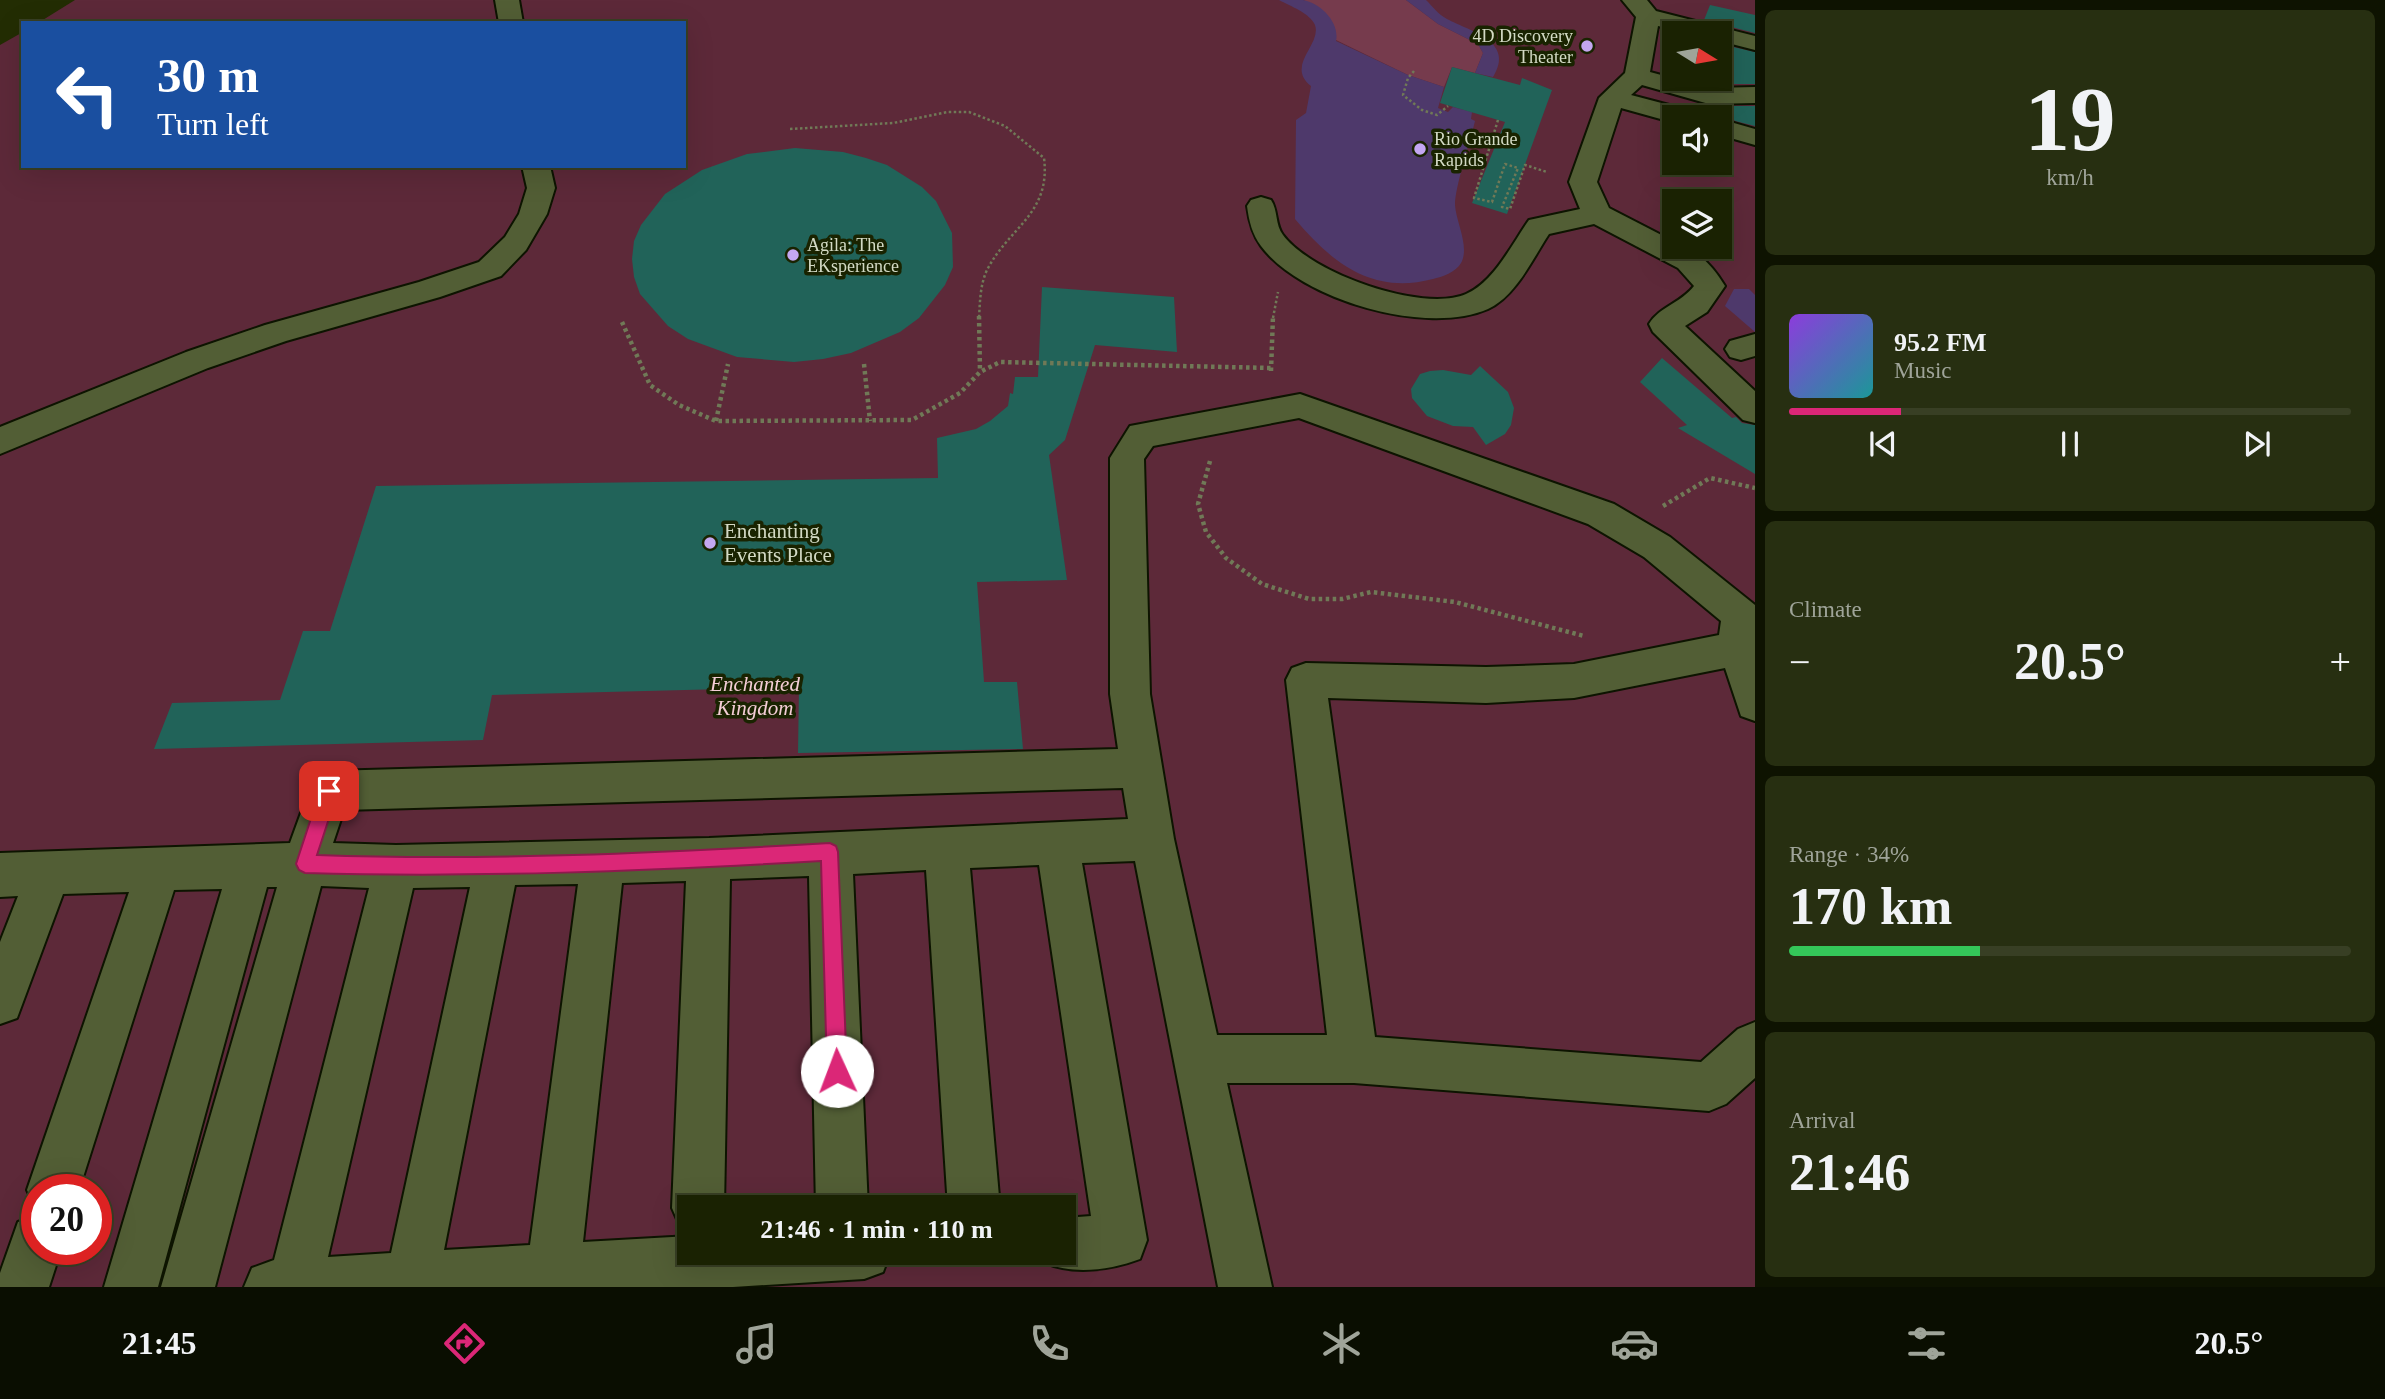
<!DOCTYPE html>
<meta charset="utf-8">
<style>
:root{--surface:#1a2202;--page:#272f11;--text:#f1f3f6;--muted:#9fa499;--line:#383f24;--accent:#db2777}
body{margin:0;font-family:"Times New Roman",serif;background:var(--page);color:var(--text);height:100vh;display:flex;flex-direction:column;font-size:26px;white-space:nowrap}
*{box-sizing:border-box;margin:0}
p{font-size:23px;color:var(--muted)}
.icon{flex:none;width:38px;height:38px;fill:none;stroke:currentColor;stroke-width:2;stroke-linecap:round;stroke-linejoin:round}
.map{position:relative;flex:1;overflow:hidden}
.details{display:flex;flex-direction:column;gap:10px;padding:10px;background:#0e1301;width:630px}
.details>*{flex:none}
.hud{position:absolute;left:21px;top:21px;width:665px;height:147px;border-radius:0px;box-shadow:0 7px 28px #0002,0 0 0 2px var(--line);background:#1a4fa0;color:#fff;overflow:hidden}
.needle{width:46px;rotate:101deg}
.fabs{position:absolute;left:1662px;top:21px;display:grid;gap:14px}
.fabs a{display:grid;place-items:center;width:70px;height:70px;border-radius:0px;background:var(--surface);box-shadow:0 7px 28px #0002,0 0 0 2px var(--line);font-size:35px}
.speed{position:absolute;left:21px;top:1174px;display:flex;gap:14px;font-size:35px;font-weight:700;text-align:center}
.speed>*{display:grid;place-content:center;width:91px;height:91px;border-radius:50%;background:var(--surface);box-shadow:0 7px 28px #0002,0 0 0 2px var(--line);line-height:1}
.speed .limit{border:10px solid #d22;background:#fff;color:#111}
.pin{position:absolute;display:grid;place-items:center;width:60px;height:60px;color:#fff;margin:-30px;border-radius:14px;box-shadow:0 4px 10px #0006}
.me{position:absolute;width:77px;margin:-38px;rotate:358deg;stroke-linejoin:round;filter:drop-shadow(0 0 5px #0008)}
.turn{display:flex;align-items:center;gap:24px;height:147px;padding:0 21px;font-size:32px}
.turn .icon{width:91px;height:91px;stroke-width:2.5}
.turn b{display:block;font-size:49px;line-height:60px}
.big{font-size:52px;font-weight:600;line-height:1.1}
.details .widget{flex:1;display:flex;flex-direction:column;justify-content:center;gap:10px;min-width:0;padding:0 24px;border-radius:10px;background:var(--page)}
.details .dial{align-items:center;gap:0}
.dial b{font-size:91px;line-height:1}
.song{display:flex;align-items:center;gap:21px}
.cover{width:84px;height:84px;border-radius:10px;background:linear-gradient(135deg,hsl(270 70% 55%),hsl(180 70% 35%))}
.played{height:7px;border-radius:4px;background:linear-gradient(90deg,var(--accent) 20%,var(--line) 20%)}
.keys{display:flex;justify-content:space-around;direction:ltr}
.heat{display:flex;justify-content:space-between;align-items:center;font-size:38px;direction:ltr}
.charge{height:10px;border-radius:5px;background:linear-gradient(90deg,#34c759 34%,var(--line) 0)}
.trip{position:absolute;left:677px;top:1195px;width:399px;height:70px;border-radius:0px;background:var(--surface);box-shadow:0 7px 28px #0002,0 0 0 2px var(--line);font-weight:600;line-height:70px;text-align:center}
.dock{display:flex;height:112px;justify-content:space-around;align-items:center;background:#0a0e01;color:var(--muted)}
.dock .icon{width:49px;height:49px}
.dock .active{color:var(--accent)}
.dock b{font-size:32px;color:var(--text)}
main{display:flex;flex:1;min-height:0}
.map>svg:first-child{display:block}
</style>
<main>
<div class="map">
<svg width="1755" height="1287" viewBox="0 0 1755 1287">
<rect width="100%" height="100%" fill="#232d03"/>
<path fill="#5d2939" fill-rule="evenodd" d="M75,0H1755V1287H0V45L23,32V166H684V23H38ZM1675,33H1720V79H1675ZM1675,117H1720V163H1675ZM1675,201H1720V247H1675ZM37,1190H96V1250H37ZM690,1208H1064V1253H690Z"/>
<polygon fill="#763b4d" points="1304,0 1406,0 1438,24 1478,44 1483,53 1475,73 1452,67 1444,87 1408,75 1336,40"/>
<g fill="#4e396b">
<path d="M1279,0C1287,0 1295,0 1303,0C1321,3 1340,23 1336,41L1408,75L1444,87L1438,108L1448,112L1453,107L1472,112L1471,119L1475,121C1470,142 1455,187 1455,205C1456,222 1470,247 1461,263C1456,272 1442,277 1433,279C1372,295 1332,263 1295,219L1296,120L1306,113L1311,86C1285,65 1322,45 1315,25C1310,13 1290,6 1279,0Z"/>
<path d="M1406,0H1426C1433,7 1438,14 1447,19C1469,31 1516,41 1493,77L1475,73L1483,53L1478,44L1438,24Z"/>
<polygon points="1734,289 1749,289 1755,295 1755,332 1725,306"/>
</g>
<g fill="#216359">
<polygon points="1710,5 1755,15 1755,33 1704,20"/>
<polygon points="1720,44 1755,52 1755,84 1706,84 1702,79 1720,79"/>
<polygon points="1452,67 1520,85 1522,78 1552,90 1507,214 1472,203 1505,122 1440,103"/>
<polygon points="1724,106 1755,106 1755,126 1735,121"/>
<polygon points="795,148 843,152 866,158 887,165 922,187 936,201 952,233 953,267 945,285 919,318 900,332 851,353 823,359 794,362 737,357 688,339 668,326 640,294 634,277 632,259 634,241 641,225 665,194 702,170 747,154"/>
<polygon points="1042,287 1174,297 1177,352 1095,345 1065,440 1049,455 1067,580 977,582 984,682 1017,682 1023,749 798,753 799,687 492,695 483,740 154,749 172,703 280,700 303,631 330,631 376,486 938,478 937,438 976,429 990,421 1008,406 1010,393 1013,394 1015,377 1038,377"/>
<polygon points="1662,358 1732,418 1736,417 1742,423 1755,425 1755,474 1678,428 1687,425 1640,382"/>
<polygon points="1480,366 1508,392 1514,408 1511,425 1505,434 1486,445 1473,427 1453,426 1427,416 1412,398 1411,389 1420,374 1430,371 1443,370 1471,375"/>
</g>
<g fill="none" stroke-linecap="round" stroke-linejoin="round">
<g stroke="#0d1400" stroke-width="4">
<g id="minor">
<polygon points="495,0 519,0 523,23 499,23"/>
<path d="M1622,0H1647L1656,11L1755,36V50L1720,41V33H1688L1658,26L1650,72L1710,88L1755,87V103L1709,104L1642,85L1631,95L1692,111L1696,117H1675V123L1621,108L1597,182L1609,208L1675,242V247C1697,247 1714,268 1725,286L1707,312L1685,326L1755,391V423L1743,420L1653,332L1649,324C1659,307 1681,303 1694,286L1678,268L1594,224L1549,234C1533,258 1516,296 1488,309C1427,336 1301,300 1261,246C1252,234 1249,221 1247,206L1251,200L1261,197L1271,200C1278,210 1275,225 1283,235C1311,273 1422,313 1466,294C1494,282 1512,244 1529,220L1580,209L1569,182L1599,98L1625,73L1636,17Z"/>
<polygon points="1720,119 1755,129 1755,145 1720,135"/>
<polygon points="522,166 550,166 555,188 547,214 526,250 501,276 440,297 286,341 208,368 0,454 0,427 186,352 265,325 419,282 479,262 505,237 519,214 527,188"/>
<polygon points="1755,334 1755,356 1741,360 1730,357 1725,349 1730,341"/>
<path d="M1300,394L1614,504L1670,537L1755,605V721L1741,716L1725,668L1574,698L1486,703L1328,698L1375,1037L1701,1062L1738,1029L1755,1022V1078L1726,1104L1709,1111L1354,1083H1227L1272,1287H1218L1135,861L1082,863L1147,1240L1140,1259C1111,1270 1074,1275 1045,1263L1041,1253H1064V1218L1091,1216L1039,865L970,868L1000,1208H948L926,870L853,874L868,1208H816L809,876L730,879L724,1208H690V1230L680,1226L672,1208L686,881L622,883L583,1242L690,1236V1253H890L883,1272L864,1279L733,1287H244L252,1268L274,1260L369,888L321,886L215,1287H161L277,887H267L158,1287H104L222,889L174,890L79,1190H37L35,1208L27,1190L129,892L63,894L17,1018L0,1024V942L18,896L0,897V853L290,843L314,777L329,771L1118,749L1110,694V458L1130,426ZM1299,418L1588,524L1644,557L1721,621L1719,635L1574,664L1486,667L1306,663L1292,668L1286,680L1327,1035H1217L1174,839L1150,694L1144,459L1153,446ZM1123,788L1128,819L709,838L396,845L333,843L344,810ZM578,884L530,1245L444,1250L515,885ZM470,887L391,1253L328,1257L413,888Z"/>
<polygon points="37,1215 37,1250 61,1250 49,1287 0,1287 0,1273 18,1222"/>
</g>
</g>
<g stroke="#707957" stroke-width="2.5" stroke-dasharray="2.5 2.5" stroke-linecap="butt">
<polyline points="1414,71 1408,78 1403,95 1422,110 1437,115 1448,106"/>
<polyline points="1498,120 1474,198 1492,202 1505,164 1518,168 1502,207 1510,209 1525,165 1547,172"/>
<path d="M790,129L893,123L948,112H969L1005,126L1044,158C1051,214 1009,227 987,270C980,285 980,302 979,318"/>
<polyline points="1273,318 1278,292"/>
</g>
<g stroke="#707957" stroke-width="4.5" stroke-dasharray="3.5 3.5" stroke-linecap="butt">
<polyline points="979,316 980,372"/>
<polyline points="622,322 650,385 679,405 716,421 912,420 960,393 980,372 1000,362 1271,368"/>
<polyline points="864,364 870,421"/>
<polyline points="1271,371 1273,316"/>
<polyline points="716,421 728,364"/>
<polyline points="1210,461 1198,504 1206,532 1226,558 1262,584 1309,599 1342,599 1371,592 1455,602 1584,636"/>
<polyline points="1663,506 1710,478 1755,488"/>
</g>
<use href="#minor" fill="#525e35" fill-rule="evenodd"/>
</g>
<path fill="#db2777" stroke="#8e194d" stroke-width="2" d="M329,783L335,786L338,791L317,855C487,861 659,853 830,843L836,846L838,852L847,1071L844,1078L837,1081L830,1078L827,1071L821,861C649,871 477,878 305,873L299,870L296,864L320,791L323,786Z"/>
<g fill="#c4a7f1" stroke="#192300" stroke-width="2.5">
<circle cx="1587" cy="46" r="7"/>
<circle cx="1420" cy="149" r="7"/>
<circle cx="793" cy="255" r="7"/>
<circle cx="710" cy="543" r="7"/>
</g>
<g text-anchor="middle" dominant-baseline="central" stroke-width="7" stroke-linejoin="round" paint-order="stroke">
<g font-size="18" fill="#d3dac4" stroke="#192300" text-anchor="start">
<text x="1573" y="36" text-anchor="end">4D Discovery<tspan x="1573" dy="21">Theater</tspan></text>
<text x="1434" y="139">Rio Grande<tspan x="1434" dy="21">Rapids</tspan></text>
<text x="807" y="245">Agila: The<tspan x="807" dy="21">EKsperience</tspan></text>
</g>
<g font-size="21" fill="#d3dac4" stroke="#192300" text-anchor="start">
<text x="724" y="531">Enchanting<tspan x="724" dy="24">Events Place</tspan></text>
</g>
<g font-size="21" font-style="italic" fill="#f4cdd6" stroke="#192300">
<text x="755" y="684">Enchanted<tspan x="755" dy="24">Kingdom</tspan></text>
</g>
</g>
</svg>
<div class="fabs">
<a><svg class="needle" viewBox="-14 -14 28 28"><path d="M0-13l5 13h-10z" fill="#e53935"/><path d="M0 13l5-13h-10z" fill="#9fa499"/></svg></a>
<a><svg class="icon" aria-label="sound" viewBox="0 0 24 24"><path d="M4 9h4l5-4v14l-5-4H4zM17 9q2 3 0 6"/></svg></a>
<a><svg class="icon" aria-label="layers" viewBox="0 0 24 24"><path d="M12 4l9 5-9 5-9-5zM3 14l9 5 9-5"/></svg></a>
</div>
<div class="speed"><div class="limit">20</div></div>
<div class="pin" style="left:329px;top:791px;background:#d93025"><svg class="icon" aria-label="arrive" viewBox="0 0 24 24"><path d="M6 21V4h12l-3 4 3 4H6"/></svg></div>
<svg class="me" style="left:837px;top:1071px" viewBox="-20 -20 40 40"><circle r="19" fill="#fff"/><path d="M0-13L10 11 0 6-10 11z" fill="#db2777"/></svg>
<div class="trip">21:46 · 1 min · 110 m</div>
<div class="hud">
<div class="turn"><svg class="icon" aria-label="left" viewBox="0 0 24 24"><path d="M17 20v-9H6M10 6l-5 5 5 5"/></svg><div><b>30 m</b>Turn left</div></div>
</div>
</div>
<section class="details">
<div class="widget dial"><b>19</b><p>km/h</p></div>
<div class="widget">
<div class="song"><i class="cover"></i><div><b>95.2 FM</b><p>Music</p></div></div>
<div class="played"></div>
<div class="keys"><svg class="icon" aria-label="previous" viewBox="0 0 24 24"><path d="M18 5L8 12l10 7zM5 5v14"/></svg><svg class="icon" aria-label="pause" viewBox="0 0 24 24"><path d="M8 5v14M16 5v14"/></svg><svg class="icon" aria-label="next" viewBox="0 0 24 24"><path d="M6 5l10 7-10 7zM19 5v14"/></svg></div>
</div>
<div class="widget"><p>Climate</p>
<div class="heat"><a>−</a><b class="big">20.5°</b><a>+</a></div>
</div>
<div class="widget"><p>Range · 34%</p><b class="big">170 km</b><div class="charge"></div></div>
<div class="widget"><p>Arrival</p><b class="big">21:46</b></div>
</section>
</main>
<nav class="dock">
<b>21:45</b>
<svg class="icon active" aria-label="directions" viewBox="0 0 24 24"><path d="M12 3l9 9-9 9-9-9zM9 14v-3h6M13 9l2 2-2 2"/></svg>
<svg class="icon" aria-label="music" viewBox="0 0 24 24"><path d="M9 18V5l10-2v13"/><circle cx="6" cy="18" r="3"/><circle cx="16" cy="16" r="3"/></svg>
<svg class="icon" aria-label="phone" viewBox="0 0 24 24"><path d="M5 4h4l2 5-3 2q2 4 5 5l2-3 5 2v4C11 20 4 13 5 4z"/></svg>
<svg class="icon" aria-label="climate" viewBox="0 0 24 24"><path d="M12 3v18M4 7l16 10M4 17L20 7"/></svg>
<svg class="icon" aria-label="car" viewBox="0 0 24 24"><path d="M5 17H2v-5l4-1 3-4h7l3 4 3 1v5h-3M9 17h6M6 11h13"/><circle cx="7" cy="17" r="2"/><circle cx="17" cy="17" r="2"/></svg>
<svg class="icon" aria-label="filters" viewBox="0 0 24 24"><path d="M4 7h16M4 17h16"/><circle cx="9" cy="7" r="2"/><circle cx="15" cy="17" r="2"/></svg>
<b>20.5°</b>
</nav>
